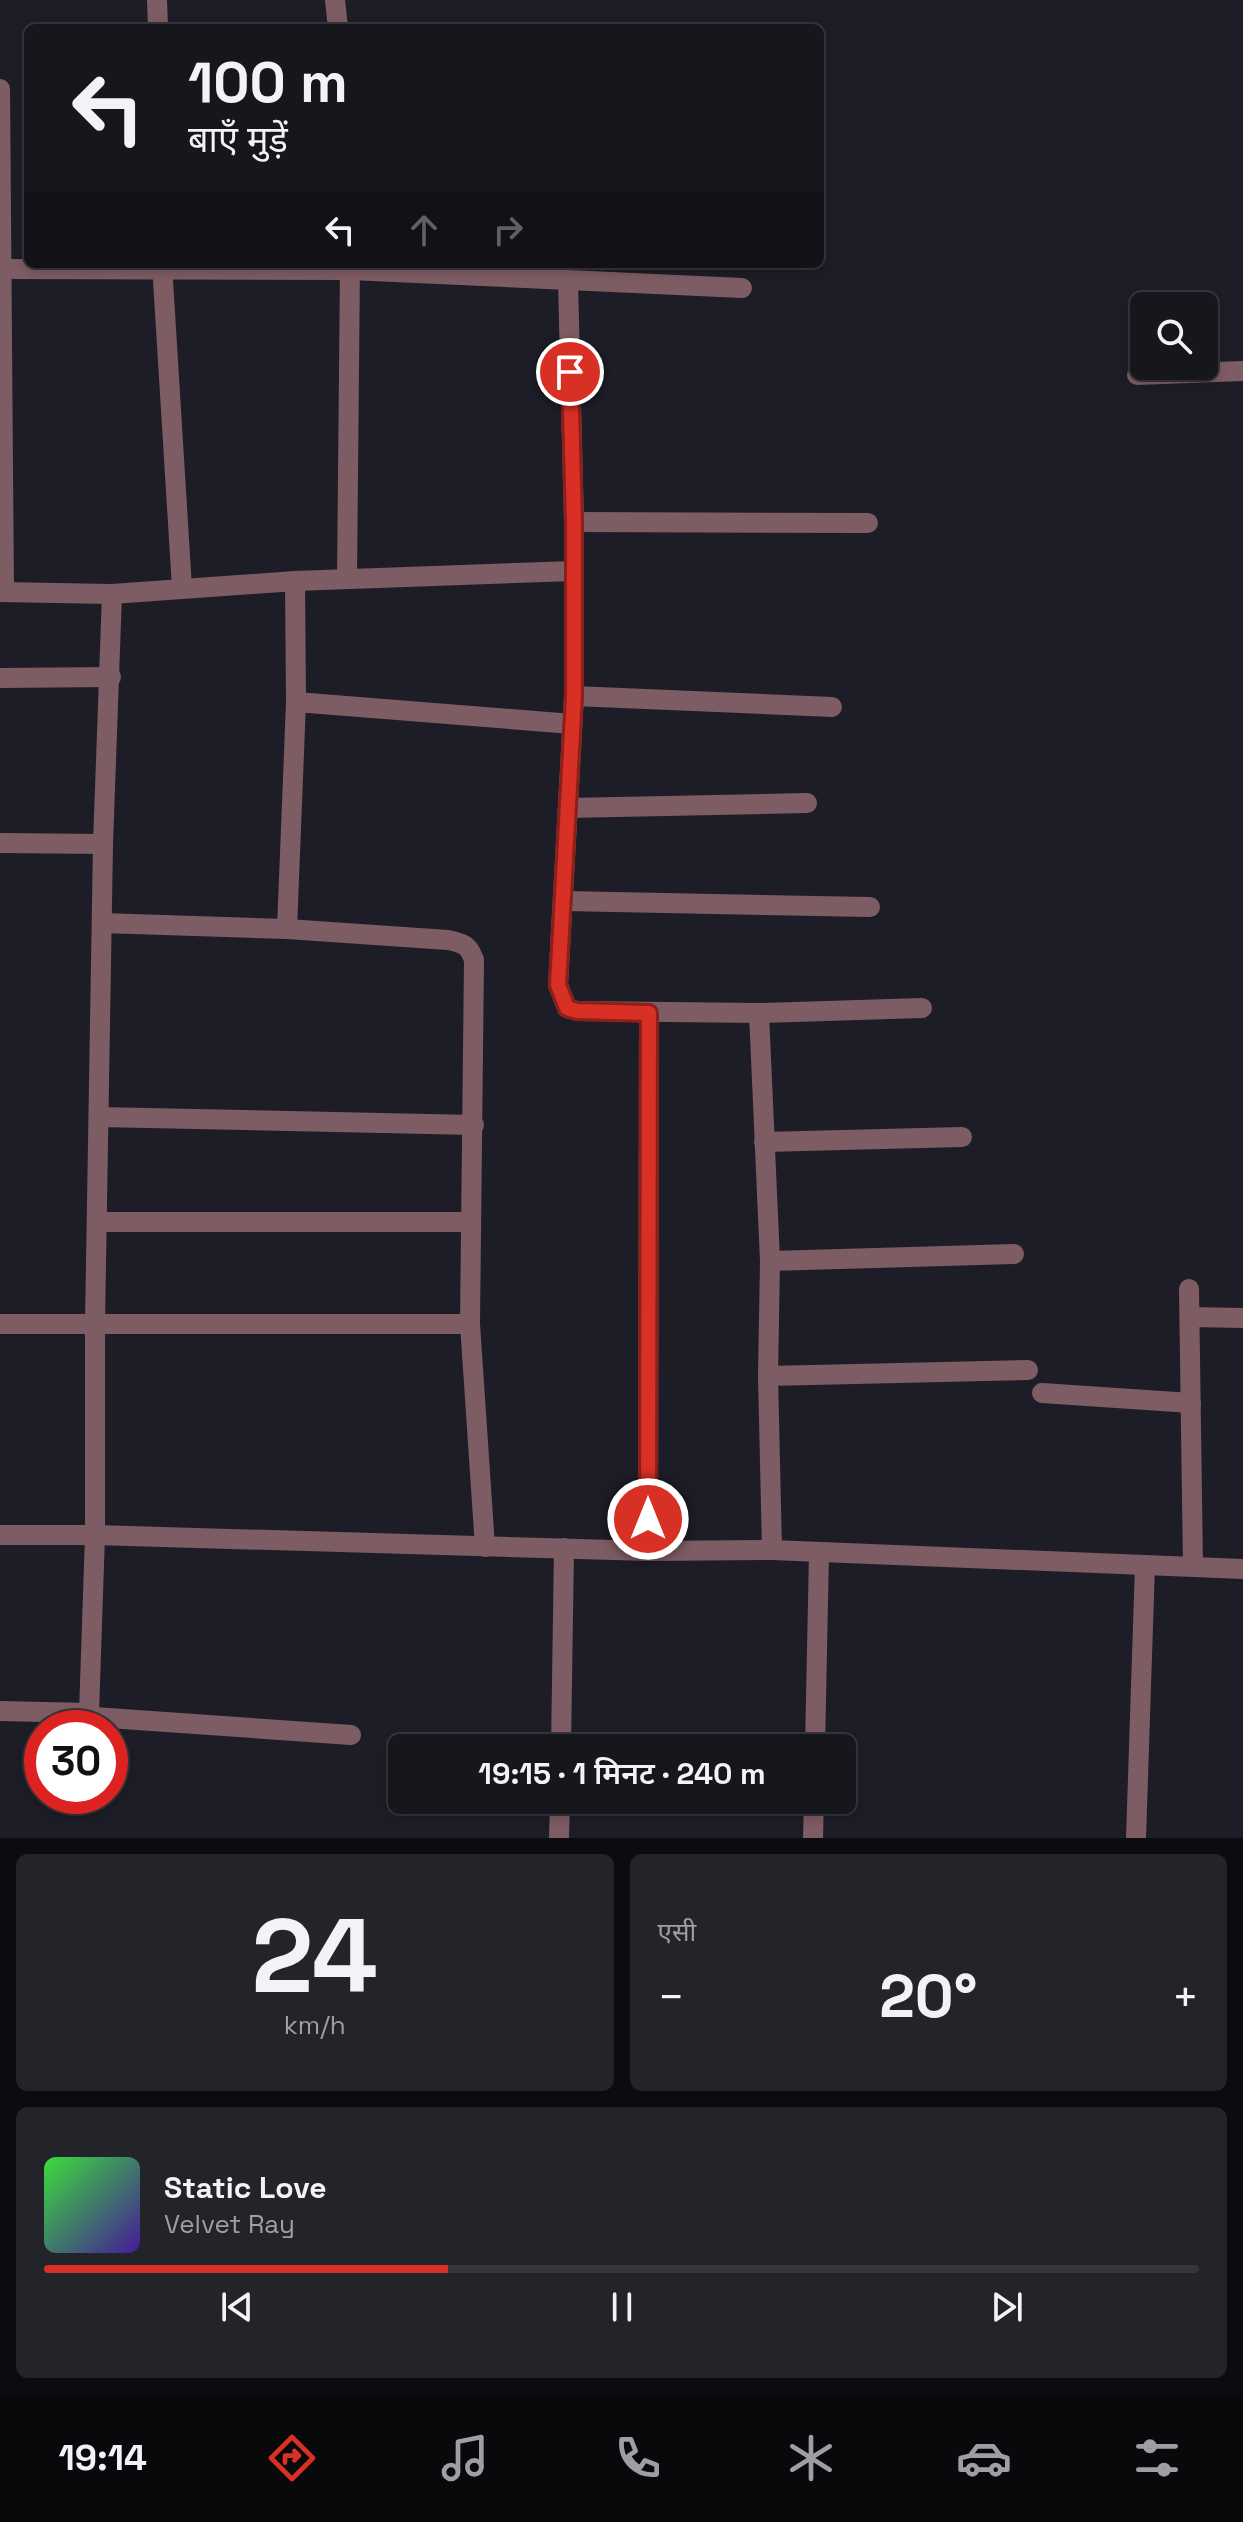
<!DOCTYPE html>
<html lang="hi">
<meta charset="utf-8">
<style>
:root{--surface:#16161d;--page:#23232a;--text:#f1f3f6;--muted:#9e9fa4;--line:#35353b;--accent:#d93025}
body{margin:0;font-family:"Space Grotesk","Noto Sans Devanagari",sans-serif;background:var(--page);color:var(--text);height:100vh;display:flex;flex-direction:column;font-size:30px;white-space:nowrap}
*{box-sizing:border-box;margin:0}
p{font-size:26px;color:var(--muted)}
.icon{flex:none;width:44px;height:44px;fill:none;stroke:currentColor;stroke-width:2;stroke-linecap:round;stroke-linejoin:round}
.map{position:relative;height:1838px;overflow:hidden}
.side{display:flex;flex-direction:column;gap:16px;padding:16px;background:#0c0c10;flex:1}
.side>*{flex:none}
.guide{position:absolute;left:24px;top:24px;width:800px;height:244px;border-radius:12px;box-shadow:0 4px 12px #0003,0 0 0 2px var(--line);background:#16161d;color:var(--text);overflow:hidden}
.fabs{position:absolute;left:1130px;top:292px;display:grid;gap:16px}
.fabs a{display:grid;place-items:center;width:88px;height:88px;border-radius:12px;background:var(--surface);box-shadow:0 4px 12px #0003,0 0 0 2px var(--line);font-size:40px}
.speed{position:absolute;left:24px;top:1710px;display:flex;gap:16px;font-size:40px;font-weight:700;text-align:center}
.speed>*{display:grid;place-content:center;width:104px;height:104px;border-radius:50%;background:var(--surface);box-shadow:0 4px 12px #0003,0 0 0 2px var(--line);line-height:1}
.speed .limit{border:12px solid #d22;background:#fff;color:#111}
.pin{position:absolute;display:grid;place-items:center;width:68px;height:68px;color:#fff;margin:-34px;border:4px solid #fff;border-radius:50%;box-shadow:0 2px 8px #0007}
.me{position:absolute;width:88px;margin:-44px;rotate:0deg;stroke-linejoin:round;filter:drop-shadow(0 0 6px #0008)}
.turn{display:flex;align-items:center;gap:28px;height:168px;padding:0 32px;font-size:36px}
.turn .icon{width:104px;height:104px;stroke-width:2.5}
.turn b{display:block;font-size:56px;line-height:68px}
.lanes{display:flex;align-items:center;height:76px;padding:0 32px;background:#0003;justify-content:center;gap:40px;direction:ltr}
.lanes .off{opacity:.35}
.big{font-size:60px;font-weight:600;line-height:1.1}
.side .card{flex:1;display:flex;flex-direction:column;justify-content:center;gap:12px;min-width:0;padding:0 28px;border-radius:12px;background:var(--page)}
.side .dial{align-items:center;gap:0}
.dial b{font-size:104px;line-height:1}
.song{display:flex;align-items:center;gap:24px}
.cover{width:96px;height:96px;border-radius:12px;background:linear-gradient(135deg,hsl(120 70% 55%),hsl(260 70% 35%))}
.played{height:8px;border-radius:4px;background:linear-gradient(90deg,var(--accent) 35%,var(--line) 35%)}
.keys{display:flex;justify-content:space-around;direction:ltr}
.heat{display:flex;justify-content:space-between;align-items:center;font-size:44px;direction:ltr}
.side .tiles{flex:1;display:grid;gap:16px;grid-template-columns:1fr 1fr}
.card:last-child{grid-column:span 2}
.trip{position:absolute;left:388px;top:1734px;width:468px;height:80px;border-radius:12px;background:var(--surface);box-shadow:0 4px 12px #0003,0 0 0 2px var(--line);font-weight:600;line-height:80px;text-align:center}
.tab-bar{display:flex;height:128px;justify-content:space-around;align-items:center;background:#09090c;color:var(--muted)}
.tab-bar .icon{width:56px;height:56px}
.tab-bar .selected{color:var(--accent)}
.tab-bar b{font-size:36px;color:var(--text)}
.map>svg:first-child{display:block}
</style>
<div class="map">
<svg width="1243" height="1838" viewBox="0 0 1243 1838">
<rect width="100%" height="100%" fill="#1d1d27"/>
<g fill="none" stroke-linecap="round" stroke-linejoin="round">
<g stroke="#7e5c63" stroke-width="20">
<polyline points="157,0 158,28"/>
<polyline points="335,0 338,28"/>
<polyline points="0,89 4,592"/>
<polyline points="162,264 182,588"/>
<polyline points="0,269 350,270 742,288"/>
<polyline points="568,281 574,522 574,696 558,985 567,1008 577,1011 759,1013 922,1008"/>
<polyline points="1137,375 1243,371"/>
<polyline points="574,522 868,523"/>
<polyline points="347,579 350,264"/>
<polyline points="0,592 112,594 295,581 573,571"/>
<polyline points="0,678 111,677"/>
<polyline points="574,696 832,707"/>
<polyline points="296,702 572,724"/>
<polyline points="568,808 807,803"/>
<polyline points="0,843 103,844"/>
<polyline points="564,901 870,907"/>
<path d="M102,923L287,929L448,940C463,943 469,945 474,960L470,1324L485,1547"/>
<polyline points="287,929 296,702 295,581"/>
<polyline points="759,1013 770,1261 768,1376 772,1550"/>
<polyline points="99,1117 474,1125"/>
<polyline points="764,1142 962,1137"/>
<polyline points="97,1222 471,1222"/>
<polyline points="770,1261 1014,1254"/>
<polyline points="1189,1289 1193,1566"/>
<polyline points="1190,1317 1243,1318"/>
<polyline points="0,1324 470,1324"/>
<polyline points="768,1376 1028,1370"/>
<polyline points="1042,1393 1191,1403"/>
<polyline points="0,1535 95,1535 648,1551 772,1550 1243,1569"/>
<polyline points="648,1551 649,1013"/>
<polyline points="0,1711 89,1713 94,1717 351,1735"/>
<polyline points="89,1713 95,1535 95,1323 103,844 112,594"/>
<polyline points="561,1748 564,1548"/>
<polyline points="815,1748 819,1553"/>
<polyline points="559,1838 560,1800"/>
<polyline points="813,1838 814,1800"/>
<polyline points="1136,1838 1145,1565"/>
</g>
</g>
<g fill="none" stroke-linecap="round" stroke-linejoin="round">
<g stroke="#8d1f18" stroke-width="20">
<polyline id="route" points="570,372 574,522 574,696 558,985 567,1008 577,1011 649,1013 648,1519"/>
</g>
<use href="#route" stroke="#d93025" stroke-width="14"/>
</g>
</svg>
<div class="fabs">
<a><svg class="icon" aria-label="search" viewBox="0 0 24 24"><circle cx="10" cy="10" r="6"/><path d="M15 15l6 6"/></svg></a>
</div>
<div class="speed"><div class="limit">30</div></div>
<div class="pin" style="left:570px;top:372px;background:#d93025"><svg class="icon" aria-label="arrive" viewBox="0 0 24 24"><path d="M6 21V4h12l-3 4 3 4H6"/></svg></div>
<svg class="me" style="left:648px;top:1519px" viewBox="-20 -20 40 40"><circle r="17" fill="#d93025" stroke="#fff" stroke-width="3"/><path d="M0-11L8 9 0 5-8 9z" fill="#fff"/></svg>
<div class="trip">19:15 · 1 मिनट · 240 m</div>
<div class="guide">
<div class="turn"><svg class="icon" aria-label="left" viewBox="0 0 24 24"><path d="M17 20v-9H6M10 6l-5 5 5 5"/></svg><div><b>100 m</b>बाएँ मुड़ें</div></div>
<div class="lanes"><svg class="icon" aria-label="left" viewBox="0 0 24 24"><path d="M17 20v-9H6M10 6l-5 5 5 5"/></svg><svg class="icon off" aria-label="ahead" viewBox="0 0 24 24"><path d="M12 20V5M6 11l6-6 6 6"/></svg><svg class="icon off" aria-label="right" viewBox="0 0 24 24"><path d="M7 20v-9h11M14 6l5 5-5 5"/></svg></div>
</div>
</div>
<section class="side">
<div class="tiles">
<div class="card dial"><b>24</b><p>km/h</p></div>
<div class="card"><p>एसी</p>
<div class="heat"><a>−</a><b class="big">20°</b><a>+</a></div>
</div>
<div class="card">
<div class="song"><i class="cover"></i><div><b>Static Love</b><p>Velvet Ray</p></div></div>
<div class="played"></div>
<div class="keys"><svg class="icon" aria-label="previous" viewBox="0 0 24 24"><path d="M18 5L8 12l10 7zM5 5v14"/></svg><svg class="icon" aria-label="pause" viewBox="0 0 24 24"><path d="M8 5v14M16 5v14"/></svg><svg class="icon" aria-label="next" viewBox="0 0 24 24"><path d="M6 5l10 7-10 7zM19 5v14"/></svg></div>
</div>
</div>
</section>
<nav class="tab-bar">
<b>19:14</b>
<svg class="icon selected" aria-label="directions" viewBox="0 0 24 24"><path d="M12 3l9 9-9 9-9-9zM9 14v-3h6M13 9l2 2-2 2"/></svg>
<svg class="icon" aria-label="music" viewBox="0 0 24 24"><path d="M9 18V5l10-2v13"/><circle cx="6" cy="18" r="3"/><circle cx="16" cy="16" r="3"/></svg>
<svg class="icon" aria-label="phone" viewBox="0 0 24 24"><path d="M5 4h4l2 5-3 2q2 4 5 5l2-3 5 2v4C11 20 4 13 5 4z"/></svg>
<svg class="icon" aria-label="climate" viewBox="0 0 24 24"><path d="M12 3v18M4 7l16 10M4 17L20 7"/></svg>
<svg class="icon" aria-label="car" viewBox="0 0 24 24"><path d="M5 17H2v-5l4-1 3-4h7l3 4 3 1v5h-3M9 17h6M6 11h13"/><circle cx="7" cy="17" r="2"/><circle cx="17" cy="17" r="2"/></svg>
<svg class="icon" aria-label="filters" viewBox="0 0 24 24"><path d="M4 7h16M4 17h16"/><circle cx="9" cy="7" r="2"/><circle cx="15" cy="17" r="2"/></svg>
</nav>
